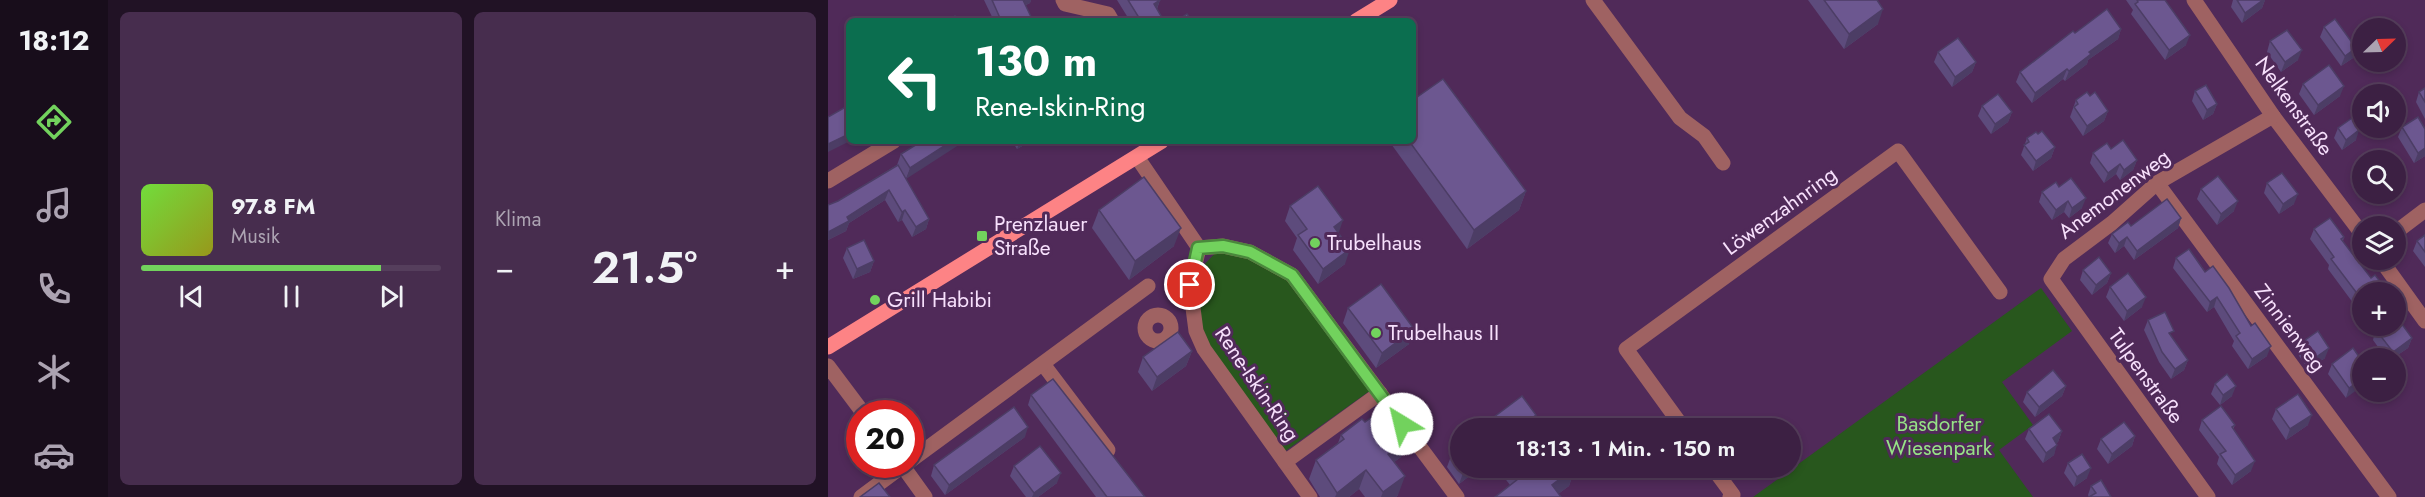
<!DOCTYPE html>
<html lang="de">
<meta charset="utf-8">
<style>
:root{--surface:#3c2043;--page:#472d4e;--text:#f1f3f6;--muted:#aca3b2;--line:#553e5c;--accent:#72d25d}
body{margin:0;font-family:Jost,sans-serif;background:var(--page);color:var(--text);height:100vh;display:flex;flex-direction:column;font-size:22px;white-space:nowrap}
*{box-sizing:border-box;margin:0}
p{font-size:20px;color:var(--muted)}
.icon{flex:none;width:33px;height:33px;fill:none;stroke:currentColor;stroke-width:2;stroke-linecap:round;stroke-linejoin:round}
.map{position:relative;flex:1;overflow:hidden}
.details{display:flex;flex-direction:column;gap:12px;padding:12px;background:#211225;width:720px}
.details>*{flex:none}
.hud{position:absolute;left:18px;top:18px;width:570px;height:126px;border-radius:9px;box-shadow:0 3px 9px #0003,0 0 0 2px var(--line);background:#0b6e4f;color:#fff;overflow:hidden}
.needle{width:39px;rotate:67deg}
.controls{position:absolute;left:1524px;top:18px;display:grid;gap:12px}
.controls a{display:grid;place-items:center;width:54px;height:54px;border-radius:50%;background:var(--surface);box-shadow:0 3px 9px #0003,0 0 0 2px var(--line);font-size:30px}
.speed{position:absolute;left:18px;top:400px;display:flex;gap:12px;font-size:30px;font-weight:700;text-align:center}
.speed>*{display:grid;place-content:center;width:78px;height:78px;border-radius:50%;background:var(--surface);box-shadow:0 3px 9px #0003,0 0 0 2px var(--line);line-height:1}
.speed .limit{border:9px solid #d22;background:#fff;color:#111}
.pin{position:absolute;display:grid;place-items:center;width:51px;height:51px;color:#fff;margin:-26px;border:3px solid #fff;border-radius:50%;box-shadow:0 2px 6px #0007}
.me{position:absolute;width:66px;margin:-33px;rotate:324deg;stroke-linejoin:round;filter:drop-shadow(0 0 4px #0008)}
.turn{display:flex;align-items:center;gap:21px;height:126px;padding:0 30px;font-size:27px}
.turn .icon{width:78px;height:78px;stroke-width:2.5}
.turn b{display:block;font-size:42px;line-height:51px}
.big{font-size:45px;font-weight:600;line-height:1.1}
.details .widget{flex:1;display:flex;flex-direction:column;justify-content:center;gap:9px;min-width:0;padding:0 21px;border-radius:9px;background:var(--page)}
.song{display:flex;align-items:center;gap:18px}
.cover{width:72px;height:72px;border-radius:9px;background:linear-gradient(135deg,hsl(100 70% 55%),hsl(60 70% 35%))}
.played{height:6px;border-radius:3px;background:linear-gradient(90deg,var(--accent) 80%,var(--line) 80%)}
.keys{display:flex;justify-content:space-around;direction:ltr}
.heat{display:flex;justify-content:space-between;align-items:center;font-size:33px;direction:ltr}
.details .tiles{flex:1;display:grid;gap:12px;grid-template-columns:repeat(2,1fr)}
.trip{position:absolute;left:622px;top:418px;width:351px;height:60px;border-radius:30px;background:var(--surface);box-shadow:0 3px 9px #0003,0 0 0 2px var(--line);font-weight:600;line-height:60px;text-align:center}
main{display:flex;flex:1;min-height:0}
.dock{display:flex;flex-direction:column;width:108px;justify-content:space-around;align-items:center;background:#180d1b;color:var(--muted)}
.dock .icon{width:42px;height:42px}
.dock .active{color:var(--accent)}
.dock b{font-size:27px;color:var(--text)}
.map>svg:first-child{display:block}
</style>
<main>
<nav class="dock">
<b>18:12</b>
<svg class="icon active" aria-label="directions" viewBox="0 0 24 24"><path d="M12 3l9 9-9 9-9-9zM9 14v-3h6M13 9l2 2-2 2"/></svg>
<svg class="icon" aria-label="music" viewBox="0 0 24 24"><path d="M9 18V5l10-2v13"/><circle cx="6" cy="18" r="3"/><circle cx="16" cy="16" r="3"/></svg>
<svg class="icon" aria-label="phone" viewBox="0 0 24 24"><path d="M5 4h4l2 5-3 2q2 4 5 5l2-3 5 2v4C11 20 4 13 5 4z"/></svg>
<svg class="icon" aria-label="climate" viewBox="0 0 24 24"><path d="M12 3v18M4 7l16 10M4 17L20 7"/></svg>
<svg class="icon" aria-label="car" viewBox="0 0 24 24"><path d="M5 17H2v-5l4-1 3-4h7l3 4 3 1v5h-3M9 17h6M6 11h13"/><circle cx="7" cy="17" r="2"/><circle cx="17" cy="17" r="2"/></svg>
</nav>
<section class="details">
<div class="tiles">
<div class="widget">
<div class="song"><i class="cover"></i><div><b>97.8 FM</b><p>Musik</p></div></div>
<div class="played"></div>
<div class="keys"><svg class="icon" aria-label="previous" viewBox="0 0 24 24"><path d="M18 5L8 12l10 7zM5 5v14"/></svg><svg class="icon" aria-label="pause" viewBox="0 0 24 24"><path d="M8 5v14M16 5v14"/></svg><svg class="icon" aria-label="next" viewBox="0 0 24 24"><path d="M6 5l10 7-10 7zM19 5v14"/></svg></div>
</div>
<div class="widget"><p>Klima</p>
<div class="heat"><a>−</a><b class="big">21.5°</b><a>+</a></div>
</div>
</div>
</section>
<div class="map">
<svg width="1597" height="497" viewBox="0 0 1597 497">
<rect width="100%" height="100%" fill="#502a59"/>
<g fill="#28571d">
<polygon points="390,250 408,253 461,278 543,390 456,452 376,337 369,303 374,267"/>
<polygon points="1213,288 1244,331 1174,382 1205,425 1171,450 1205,497 925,497"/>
</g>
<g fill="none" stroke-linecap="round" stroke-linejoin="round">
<g stroke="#9f6262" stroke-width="15">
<polyline points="235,0 237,4 280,14 284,21"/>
<polyline points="765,0 852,118 876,136 895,163"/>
<polyline points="1366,0 1445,116 1534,234"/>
<polyline points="309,157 371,248 362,285 368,331 376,349 482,497"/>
<polyline points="0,181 66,141"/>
<polyline points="1329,183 1561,497"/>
<polyline points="1568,232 1597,210"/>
<polyline points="371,248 395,246 422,252 464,275 629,497"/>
<polyline points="1553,260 1597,321"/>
<circle cx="330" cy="328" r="13"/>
<polyline points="215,364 280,450"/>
<polyline points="0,366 36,414"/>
<polyline points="856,429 798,349 1070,151 1172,292"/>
<polyline points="82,461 320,286"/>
<polyline points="457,462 552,393"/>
<polyline points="74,465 97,497"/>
<polyline points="885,468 905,495 902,497"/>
<polyline points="33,497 76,465"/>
<polyline points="1380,497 1223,279 1236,259 1284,223 1329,183 1445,116"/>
</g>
<g stroke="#fd8385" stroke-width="15">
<polyline points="528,21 562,0"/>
<polyline points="0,347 334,141"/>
</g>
</g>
<g fill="#5d4b7c">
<polygon points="156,0 203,0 202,3 166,21"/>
<polygon points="289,0 332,0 329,9 336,21 302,21"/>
<polygon points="980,0 1049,0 1050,24 1016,49"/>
<polygon points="1298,0 1337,0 1358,45 1337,60 1303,14 1305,10"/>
<polygon points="1405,0 1437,0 1434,8 1414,23 1403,7"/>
<polygon points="1496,27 1528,48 1525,58 1513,66 1492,37"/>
<polygon points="1293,29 1290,39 1260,60 1259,64 1237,81 1235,79 1204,103 1188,82 1192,72 1247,33"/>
<polygon points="1442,41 1470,60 1453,72 1439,52"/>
<polygon points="1110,52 1148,62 1144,72 1124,87 1106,62"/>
<polygon points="1475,84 1512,96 1486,115 1471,94"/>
<polygon points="1597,88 1597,119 1588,102 1591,92"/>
<polygon points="1367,91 1389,104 1385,114 1375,120 1364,101"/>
<polygon points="1262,96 1280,111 1276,121 1255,136 1242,117 1248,100"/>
<polygon points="1154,106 1184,112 1180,122 1163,134 1150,116"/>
<polygon points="1574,127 1597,129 1597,156 1586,163 1570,137"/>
<polygon points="1510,128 1528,140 1514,150 1506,138"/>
<polygon points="1210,134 1227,147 1223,158 1205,171 1193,155 1199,138"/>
<polygon points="94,141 78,179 101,219 98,229 84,237 74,220 70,222 57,200 21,223 18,231 0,240 0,205 10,201 69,165 73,154"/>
<polygon points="184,141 203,141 189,149"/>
<polygon points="561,141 585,141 698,191 691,210 639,249"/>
<polygon points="1283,149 1309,160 1305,170 1292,180 1288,174 1276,183 1262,163 1265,153"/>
<polygon points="1439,183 1466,204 1451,214 1436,193"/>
<polygon points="1231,187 1254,208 1241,218 1236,212 1224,220 1211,202 1214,192"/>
<polygon points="1373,189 1406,211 1389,225 1369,199"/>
<polygon points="1545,194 1565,194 1551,203"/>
<polygon points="462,206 510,234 517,264 490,284 465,250 469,238 457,221"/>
<polygon points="271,210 346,246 301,280 264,228"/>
<polygon points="1353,218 1350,228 1306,260 1296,246 1287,253 1280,243 1284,234 1303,226"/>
<polygon points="1486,229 1516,237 1515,241 1534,292 1534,315 1500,269 1501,265 1482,239"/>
<polygon points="1597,235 1597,267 1585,251 1589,241"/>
<polygon points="19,248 46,261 42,272 25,279 15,258"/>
<polygon points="1361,249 1439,356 1420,369 1404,346 1406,341 1386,307 1379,312 1345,268 1348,258"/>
<polygon points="1255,270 1283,273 1279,283 1264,295 1252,280"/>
<polygon points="1282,287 1314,307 1296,321 1278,297"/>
<polygon points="520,308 581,344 548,368 515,323"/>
<polygon points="1320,320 1343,337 1360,360 1356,370 1343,379 1331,362 1316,330"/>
<polygon points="1543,326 1568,326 1584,338 1580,348 1565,358 1558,358 1545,340 1547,332"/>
<polygon points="1473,343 1497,358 1481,370 1469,353"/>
<polygon points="364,351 358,366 324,391 310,372 315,357"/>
<polygon points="1534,361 1518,398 1500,374 1504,364"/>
<polygon points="1387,384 1404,396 1392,405 1383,394"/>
<polygon points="1238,386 1234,396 1207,417 1195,402 1199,392"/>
<polygon points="203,395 317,497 268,497 200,405"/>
<polygon points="1448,409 1480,425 1458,440 1444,419"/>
<polygon points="1374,420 1407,425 1405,430 1423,471 1404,485 1389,464 1391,457 1371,430"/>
<polygon points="537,422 585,426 573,457 566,462 570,495 568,497 537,497 531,489 521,497 492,497 481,479 488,460 510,443 513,435"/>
<polygon points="1201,429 1234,431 1230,442 1228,443 1226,455 1215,463 1197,439"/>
<polygon points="1307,436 1304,446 1280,464 1269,449 1273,439"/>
<polygon points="197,437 117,495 103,476 106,465"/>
<polygon points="633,442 633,468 652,468 631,484 619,467 626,448"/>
<polygon points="1240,463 1259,478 1246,487 1236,473"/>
<polygon points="186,466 229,483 210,497 198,497 182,476"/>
<polygon points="669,468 747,468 741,486 730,494 682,485"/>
<polygon points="1263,486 1283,497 1261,497 1260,495"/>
</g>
<g fill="#4c3d65">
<polygon points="194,0 203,0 202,3 191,8"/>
<polygon points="332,0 328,11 326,4"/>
<polygon points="1435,0 1437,0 1434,8 1414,23 1417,13"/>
<polygon points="1055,9 1050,24 1016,49 1021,34"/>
<polygon points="1293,29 1290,39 1260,60 1259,64 1237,81 1241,71 1261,52"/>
<polygon points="1362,35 1358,45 1337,60 1341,50"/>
<polygon points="1528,48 1525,58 1513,66 1517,56"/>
<polygon points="1474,50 1470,60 1453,72 1457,62"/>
<polygon points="1148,62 1144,72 1124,87 1127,77"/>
<polygon points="1239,69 1235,79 1204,103 1207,93"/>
<polygon points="1516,86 1512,96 1486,115 1490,105"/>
<polygon points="1389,104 1385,114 1375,120 1379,110"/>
<polygon points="1280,111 1276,121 1255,136 1259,126"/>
<polygon points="1184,112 1180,122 1163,134 1167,124"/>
<polygon points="1531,130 1528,140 1514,150 1518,140"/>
<polygon points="21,134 21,141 22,141 0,152 0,144"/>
<polygon points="124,141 137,141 78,179 82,168"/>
<polygon points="192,141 203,141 189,149"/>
<polygon points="1227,147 1223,158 1205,171 1208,161"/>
<polygon points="1597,148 1597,156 1586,163 1590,153"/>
<polygon points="1309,160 1305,170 1292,180 1296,170"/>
<polygon points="1292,164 1288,174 1276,183 1280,173"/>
<polygon points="1574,180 1570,190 1568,192 1568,184"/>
<polygon points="61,190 57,200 21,223 18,231 0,240 0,232 19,217"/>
<polygon points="698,191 691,210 639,249 646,230"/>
<polygon points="1470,194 1466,204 1451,214 1455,204"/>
<polygon points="1554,194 1565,194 1551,203"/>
<polygon points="1258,198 1254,208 1241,218 1244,208"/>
<polygon points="1240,201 1236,212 1224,220 1228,210"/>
<polygon points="1410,201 1406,211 1389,225 1393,214"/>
<polygon points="77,210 74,220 70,222 74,212"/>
<polygon points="1353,218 1350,228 1306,260 1309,251"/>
<polygon points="101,219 98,229 84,237 88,227"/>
<polygon points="515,220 510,235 506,227"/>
<polygon points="353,228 346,246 301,280 307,261"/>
<polygon points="1299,237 1296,246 1287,253 1291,243"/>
<polygon points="522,249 517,264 490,284 495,269"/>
<polygon points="46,261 42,272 25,279 29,269"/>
<polygon points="1283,273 1279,283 1264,295 1268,285"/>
<polygon points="1318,297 1314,307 1296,321 1299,311"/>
<polygon points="1389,297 1386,307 1379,312 1382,302"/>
<polygon points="586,329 581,344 548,368 554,353"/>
<polygon points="1584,338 1580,348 1565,358 1562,358 1565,352"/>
<polygon points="1443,346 1439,356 1420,369 1424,359"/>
<polygon points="1501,348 1497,358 1481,370 1484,360"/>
<polygon points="364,351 358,366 324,391 329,377"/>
<polygon points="1360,360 1356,370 1343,379 1347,369"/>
<polygon points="1534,379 1534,386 1518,398 1521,388"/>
<polygon points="1238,386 1234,396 1207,417 1211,407"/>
<polygon points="1408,386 1404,396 1392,405 1395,395"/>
<polygon points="708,415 703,429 690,429"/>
<polygon points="1484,415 1480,425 1458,440 1462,429"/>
<polygon points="585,426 573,457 553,472 560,454 576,433"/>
<polygon points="200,427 197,437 117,495 121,485"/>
<polygon points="1234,431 1230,442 1221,449 1225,438"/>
<polygon points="1307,436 1304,446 1280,464 1284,454"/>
<polygon points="1229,445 1226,455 1215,463 1218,453"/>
<polygon points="1427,461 1423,471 1404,485 1407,475"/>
<polygon points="637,468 652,468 631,484"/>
<polygon points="746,468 747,468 741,486 726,497 724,485"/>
<polygon points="1263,468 1259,478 1246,487 1249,477"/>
<polygon points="538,470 531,489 521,497 507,497 509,493"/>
<polygon points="233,473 229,483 210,497 204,497 206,493"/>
<polygon points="577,476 570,495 568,497 553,497 555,492"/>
</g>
<g fill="#6c5790" stroke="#4c3d65" stroke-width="1.5">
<polygon points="164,0 195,0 205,21 165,21 172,18"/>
<polygon points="300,0 332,0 326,4 336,21 313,21"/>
<polygon points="996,0 1049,0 1055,9 1021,34"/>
<polygon points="1309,0 1337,0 1362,35 1341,50 1307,4 1310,2"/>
<polygon points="1409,0 1435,0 1417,13"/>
<polygon points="1279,9 1293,29 1261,52 1263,54 1241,71 1239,69 1207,93 1192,72 1245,31 1247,33"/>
<polygon points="359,14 364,21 348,21"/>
<polygon points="127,16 130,21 118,21"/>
<polygon points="273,17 275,21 266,21"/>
<polygon points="1507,19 1528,48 1517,56 1496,27"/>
<polygon points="1459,30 1474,50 1457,62 1442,41"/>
<polygon points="1130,38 1148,62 1127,77 1110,52"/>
<polygon points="1501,65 1516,86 1490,105 1475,84"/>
<polygon points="615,79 698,191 646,230 581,141 585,141 585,100"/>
<polygon points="1378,85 1389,104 1379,110 1367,91"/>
<polygon points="1597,88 1597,102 1591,92"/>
<polygon points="1259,92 1262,96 1267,92 1280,111 1259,126 1246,107 1250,104 1248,100"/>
<polygon points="1170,94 1184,112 1167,124 1154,106"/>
<polygon points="21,105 21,134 0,144 0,117"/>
<polygon points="1590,117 1597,129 1597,148 1590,153 1574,127"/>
<polygon points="1524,118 1531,130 1518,140 1510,128"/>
<polygon points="1214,131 1227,147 1208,161 1196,145 1201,142 1199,138 1208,132 1210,134"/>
<polygon points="1295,140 1309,160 1296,170 1292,164 1280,173 1265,153 1279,143 1283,149"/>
<polygon points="94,141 124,141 82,168 73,154"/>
<polygon points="70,165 101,219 88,227 77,210 74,212 61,190 19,217 21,221 0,232 0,205 10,201"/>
<polygon points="1568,171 1574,180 1568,184"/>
<polygon points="1454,173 1470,194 1455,204 1439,183"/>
<polygon points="1390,176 1410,201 1393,214 1373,189"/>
<polygon points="316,177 353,228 307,261 271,210"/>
<polygon points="1243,178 1258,198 1244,208 1240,201 1228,210 1214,192 1228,182 1231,187"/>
<polygon points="490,186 515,220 506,227 522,249 495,269 470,235 479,229 462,206"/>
<polygon points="1339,199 1353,218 1309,251 1299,237 1291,243 1284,234 1300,222 1303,226"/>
<polygon points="1502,218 1516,237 1513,239 1543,278 1547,275 1560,292 1534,292 1534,300 1503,259 1506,257 1486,229"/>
<polygon points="1597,235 1597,252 1589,241"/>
<polygon points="36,240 46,261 29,269 19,248"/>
<polygon points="1361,249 1377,272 1385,266 1401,288 1423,326 1427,323 1443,346 1424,359 1408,336 1412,333 1389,297 1382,302 1348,258"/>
<polygon points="1271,257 1283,273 1268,285 1255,270"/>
<polygon points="1300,273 1318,297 1299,311 1282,287"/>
<polygon points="553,284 586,329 554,353 520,308"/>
<polygon points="1337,312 1346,331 1341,333 1360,360 1347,369 1334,352 1320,320"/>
<polygon points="1568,316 1584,338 1565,352 1548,330 1554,326 1568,326"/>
<polygon points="1490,331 1501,348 1484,360 1473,343"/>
<polygon points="350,332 364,351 329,377 315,357"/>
<polygon points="1525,348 1534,361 1534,379 1521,388 1504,364"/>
<polygon points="1225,370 1238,386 1211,407 1199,392"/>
<polygon points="1399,374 1408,386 1395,395 1387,384"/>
<polygon points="225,379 317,497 279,497 203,395"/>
<polygon points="1470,394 1484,415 1462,429 1448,409"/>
<polygon points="694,396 708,415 690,429 650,429"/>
<polygon points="566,401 585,426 576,433 580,438 560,454 577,476 555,492 538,470 509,493 488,460 516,439 513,435 534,419 537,422"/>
<polygon points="1393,406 1407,425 1404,427 1427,461 1407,475 1392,454 1398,451 1374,420"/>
<polygon points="186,407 200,427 121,485 106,465"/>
<polygon points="1221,414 1234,431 1225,438 1229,445 1218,453 1201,429"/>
<polygon points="1296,422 1307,436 1284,454 1273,439"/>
<polygon points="633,442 633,458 626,448"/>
<polygon points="212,446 233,473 206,493 186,466"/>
<polygon points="1254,454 1263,468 1249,477 1240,463"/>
<polygon points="690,468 746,468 724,485 733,497 667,497 695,475"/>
<polygon points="1273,480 1283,497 1261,497 1268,493 1263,486"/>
<polygon points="51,483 62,497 32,497"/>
</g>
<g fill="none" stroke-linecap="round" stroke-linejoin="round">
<g stroke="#4a883c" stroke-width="15">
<polyline id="route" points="362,285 370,248 395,246 422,252 464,275 574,424"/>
</g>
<use href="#route" stroke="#72d25d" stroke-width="10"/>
</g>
<g fill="#72d25d" stroke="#502a59" stroke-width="2">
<rect x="148" y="230" width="12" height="12" rx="3"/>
<circle cx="487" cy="243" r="6"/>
<circle cx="47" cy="300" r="6"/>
<circle cx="548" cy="333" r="6"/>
</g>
<g text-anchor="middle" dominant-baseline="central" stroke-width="6" stroke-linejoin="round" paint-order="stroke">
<g font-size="21" fill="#f7e0fc" stroke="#502a59">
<text transform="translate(1466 106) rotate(54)">Nelkenstraße</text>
<text transform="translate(1286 194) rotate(-37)">Anemonenweg</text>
<text transform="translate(952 211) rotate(-36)">Löwenzahnring</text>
<text transform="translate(1462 328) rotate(53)">Zinnienweg</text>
<text transform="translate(1318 376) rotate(54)">Tulpenstraße</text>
<text transform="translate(429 384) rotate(56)">Rene-Iskin-Ring</text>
</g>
<g font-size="21" fill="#f7e0fc" stroke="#502a59" text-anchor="start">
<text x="166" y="224">Prenzlauer<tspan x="166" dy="24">Straße</tspan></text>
<text x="499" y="243">Trubelhaus</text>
<text x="59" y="300">Grill Habibi</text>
<text x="560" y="333">Trubelhaus II</text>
</g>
<g font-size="21" fill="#96e386" stroke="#502a59">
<text x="1111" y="424">Basdorfer<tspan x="1111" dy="24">Wiesenpark</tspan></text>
</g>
</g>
</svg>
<div class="controls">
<a><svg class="needle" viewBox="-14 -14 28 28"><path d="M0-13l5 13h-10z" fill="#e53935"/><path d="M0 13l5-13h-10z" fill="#aca3b2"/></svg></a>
<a><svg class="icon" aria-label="sound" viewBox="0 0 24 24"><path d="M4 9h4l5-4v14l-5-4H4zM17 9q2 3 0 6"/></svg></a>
<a><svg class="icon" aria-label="search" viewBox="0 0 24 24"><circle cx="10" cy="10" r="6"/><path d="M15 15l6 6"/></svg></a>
<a><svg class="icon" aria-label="layers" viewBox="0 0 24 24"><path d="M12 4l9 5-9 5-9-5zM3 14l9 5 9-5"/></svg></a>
<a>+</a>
<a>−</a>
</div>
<div class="speed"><div class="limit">20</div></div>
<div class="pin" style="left:362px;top:285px;background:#d93025"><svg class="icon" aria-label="arrive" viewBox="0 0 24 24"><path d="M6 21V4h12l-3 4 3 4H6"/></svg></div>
<svg class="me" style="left:574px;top:424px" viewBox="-20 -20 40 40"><circle r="19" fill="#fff"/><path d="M0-13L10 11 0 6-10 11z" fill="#72d25d"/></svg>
<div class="trip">18:13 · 1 Min. · 150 m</div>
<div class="hud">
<div class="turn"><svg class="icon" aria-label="left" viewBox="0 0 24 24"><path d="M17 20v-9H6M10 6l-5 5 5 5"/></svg><div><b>130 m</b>Rene-Iskin-Ring</div></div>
</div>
</div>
</main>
